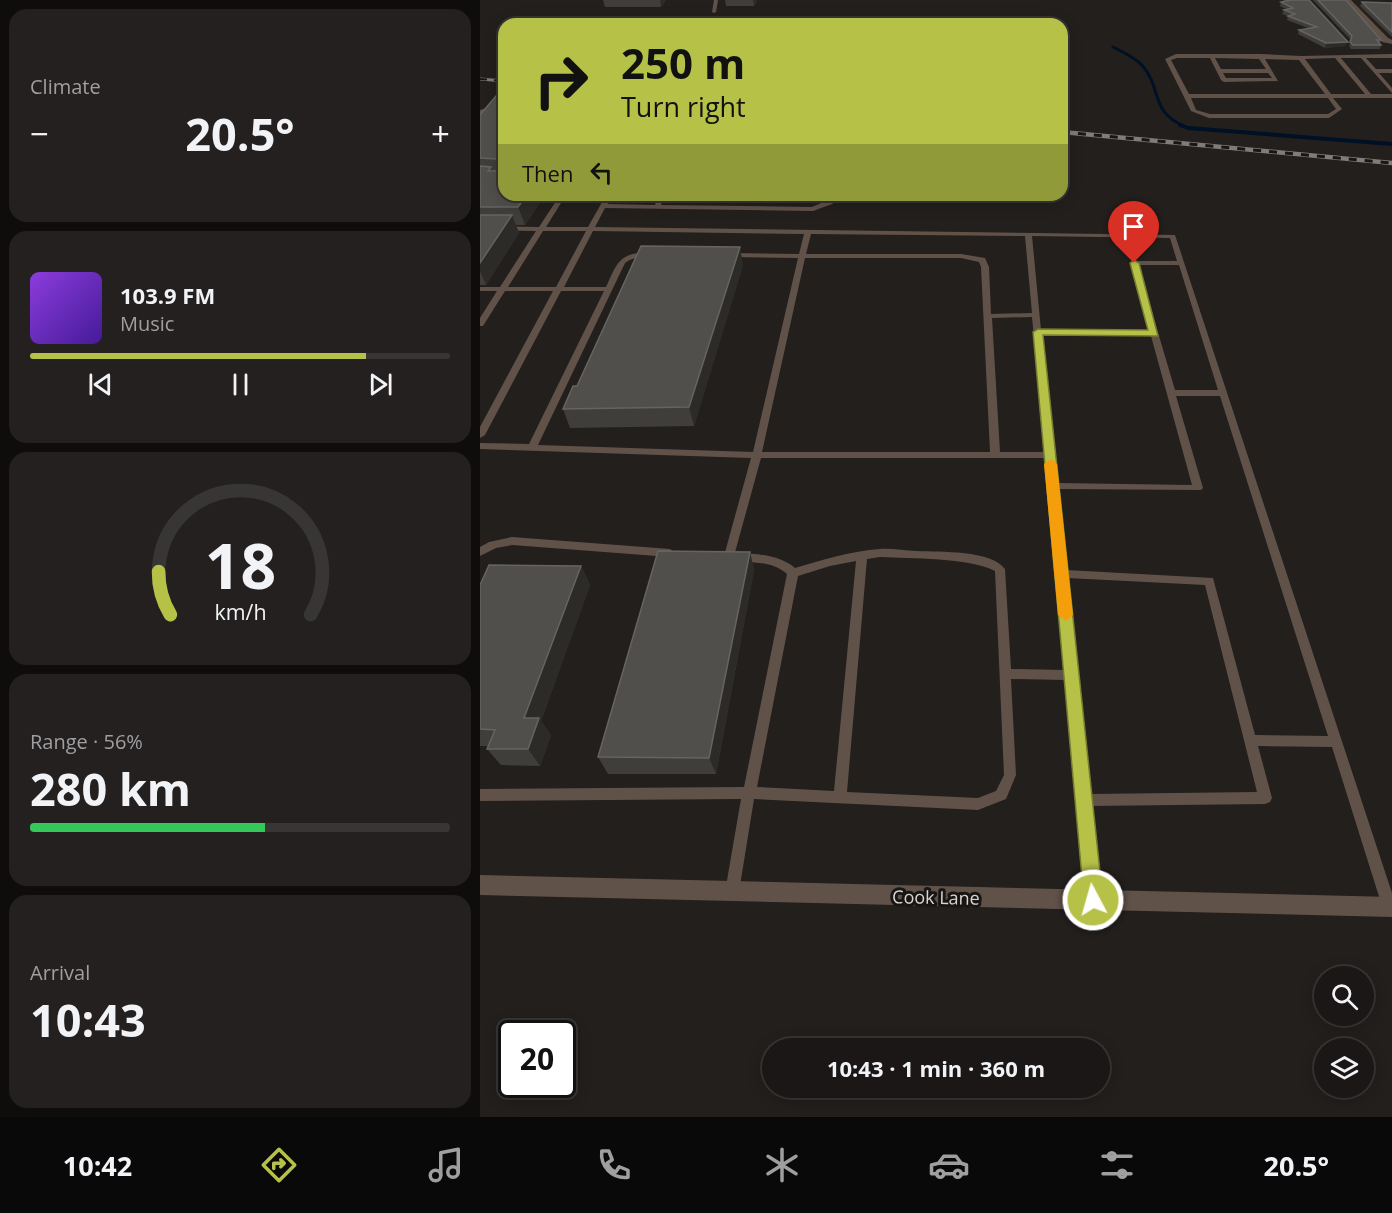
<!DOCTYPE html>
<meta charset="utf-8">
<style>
:root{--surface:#1a1716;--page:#23201f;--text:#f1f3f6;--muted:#9f9fa1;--line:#383635;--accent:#b6c148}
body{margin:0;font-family:"Open Sans",sans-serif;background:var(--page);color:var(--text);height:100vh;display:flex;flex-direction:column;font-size:22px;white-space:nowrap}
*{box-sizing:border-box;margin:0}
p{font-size:20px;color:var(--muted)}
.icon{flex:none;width:33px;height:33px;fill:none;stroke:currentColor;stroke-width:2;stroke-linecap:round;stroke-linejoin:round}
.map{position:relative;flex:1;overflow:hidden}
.panel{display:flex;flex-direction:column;gap:9px;padding:9px;background:#0e0d0c;width:480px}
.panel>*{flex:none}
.top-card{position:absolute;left:18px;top:18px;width:570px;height:183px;border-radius:18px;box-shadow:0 3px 15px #0003,0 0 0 2px var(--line);background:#b6c148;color:#111;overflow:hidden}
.buttons{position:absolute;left:834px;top:966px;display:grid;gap:12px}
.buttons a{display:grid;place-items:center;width:60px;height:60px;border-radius:50%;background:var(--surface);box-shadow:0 3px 15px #0003,0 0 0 2px var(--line);font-size:30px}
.speed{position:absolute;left:18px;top:1020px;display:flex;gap:12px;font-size:30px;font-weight:700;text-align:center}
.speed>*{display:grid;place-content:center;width:78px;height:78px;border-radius:50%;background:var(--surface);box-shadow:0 3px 15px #0003,0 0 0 2px var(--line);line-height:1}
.speed .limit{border:3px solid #111;border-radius:9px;background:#fff;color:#111}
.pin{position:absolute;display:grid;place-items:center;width:51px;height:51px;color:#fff;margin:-62px -26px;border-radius:50% 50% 50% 0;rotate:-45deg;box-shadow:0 0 6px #0007}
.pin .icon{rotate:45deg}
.me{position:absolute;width:66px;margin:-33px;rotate:354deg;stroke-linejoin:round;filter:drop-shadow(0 0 4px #0008)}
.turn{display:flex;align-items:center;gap:21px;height:126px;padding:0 24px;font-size:27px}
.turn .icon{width:78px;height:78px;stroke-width:2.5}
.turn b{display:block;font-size:42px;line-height:51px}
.then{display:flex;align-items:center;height:57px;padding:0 24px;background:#0003;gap:12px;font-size:22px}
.big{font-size:45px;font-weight:700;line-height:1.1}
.panel .card{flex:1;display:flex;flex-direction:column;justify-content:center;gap:9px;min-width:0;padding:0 21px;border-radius:18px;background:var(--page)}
.panel .dial{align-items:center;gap:0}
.dial svg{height:156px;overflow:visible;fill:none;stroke:var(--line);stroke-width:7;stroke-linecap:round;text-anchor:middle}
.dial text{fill:var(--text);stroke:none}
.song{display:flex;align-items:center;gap:18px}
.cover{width:72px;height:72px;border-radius:9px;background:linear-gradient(135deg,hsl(270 70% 55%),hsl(260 70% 35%))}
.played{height:6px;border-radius:3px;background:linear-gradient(90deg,var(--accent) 80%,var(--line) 80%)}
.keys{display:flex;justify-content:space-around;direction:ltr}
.heat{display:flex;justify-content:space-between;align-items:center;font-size:33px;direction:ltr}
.charge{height:9px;border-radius:4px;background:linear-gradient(90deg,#34c759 56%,var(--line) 0)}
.trip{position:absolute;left:282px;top:1038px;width:348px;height:60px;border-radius:30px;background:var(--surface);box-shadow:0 3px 15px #0003,0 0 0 2px var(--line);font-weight:700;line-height:60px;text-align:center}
.dock{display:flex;height:96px;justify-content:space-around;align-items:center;background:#0a0909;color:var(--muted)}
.dock .icon{width:42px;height:42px}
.dock .selected{color:var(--accent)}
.dock b{font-size:27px;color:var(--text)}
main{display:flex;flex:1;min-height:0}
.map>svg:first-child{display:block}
</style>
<main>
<section class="panel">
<div class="card"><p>Climate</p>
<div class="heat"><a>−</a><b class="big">20.5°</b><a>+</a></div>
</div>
<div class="card">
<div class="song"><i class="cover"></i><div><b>103.9 FM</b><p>Music</p></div></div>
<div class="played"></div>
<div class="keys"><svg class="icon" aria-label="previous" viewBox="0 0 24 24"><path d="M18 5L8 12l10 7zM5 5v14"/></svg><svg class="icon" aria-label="pause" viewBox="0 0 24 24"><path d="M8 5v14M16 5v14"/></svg><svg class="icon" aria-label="next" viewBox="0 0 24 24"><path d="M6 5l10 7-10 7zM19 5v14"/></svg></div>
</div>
<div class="card dial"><svg viewBox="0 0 100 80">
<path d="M14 69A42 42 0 1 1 86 69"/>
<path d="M14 69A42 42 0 0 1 8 47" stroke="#b6c148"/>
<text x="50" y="56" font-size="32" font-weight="700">18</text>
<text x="50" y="72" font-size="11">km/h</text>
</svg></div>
<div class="card"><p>Range · 56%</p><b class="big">280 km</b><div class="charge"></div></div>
<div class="card"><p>Arrival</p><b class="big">10:43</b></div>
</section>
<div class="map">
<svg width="912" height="1117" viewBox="0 0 912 1117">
<rect width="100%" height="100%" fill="#221f1d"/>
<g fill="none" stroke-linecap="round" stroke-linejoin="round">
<path stroke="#001025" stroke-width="3" d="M633,47C643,52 654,57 662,65C682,88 670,112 704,126"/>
<polyline stroke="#001025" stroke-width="4" points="700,125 708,128 912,144"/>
<g fill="#615249" fill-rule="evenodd">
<polygon points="234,0 238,0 236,12 234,13 232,12"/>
<path d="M696,54H780L821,56L912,54V58H886L896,69H912V73H899L912,88V93L881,58H861L891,94H912V98H853L862,109L849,118H729L711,111L685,59ZM697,58H730L741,80L744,82L798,81L785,59L819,60L845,94H709L691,60ZM735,58L779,59L786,69H741ZM855,58L885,94H851L825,59ZM743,73H788L792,78H746ZM711,98H848L856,109L848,114H730L716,110Z"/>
<polygon points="24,103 24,107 0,114 0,110"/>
<path d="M80,195H86L66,227H108L126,195H132L128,204L175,205L179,195H185L181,205L332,207C343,203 354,195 364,195L352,204L333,211L125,208L115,227L695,235L912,893V912L909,913L904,911L902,906L852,747L778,746L792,798L790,802L785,804L610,806L620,900L618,905L613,907L608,905L606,900L586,680L531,679L536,775L526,799L498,810L274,799L259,892L257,897L252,899L247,897L245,892L261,799L0,801V789L264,787L307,574C291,560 274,564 255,560L254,557L259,553C279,554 299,555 315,568C342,560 371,551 400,549C412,548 425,551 437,551C460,552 511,550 525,569L531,669L585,670L565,458H281L254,556L249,560L244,556L271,458L0,449V443L49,444L124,291H81L5,435L0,438V427L73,291H25L3,326H0V318L17,291H0V287H20L56,231L0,230V226L59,227ZM63,231H106L76,287H28ZM113,231L324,234L319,254L249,253L245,255L249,257L318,258L273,452L58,445L145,263C155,255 164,260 174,254C169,251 165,252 159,253C137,255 135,269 126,287H84ZM331,234L545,236L552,313L511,314L509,267L505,258L481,254H326ZM552,236L690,238L697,261H654L650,263L669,331L561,330ZM325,258H481L499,262L501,267L510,452H282ZM658,265H699L738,390H695ZM552,317L565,452H520L512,318ZM562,334L671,336L712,485L577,483ZM696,396H740L848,736L775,735L733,578L586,570L578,489L721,490L723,488ZM400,557C431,559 488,557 515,571L524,775L516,791L498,798L367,792L387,559ZM376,561L354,791L277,787L318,576L350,566ZM587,578L725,585L777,792L609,794Z"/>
<polygon points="32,537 190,549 195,553 190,557 32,545 16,548 0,556 0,547 9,542"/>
</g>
<g fill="#615249" fill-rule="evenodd">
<polygon points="864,0 871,0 908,38 912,40 912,44 902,42"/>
<polygon points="0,875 912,897 912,917 0,895"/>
</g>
<g stroke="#7f7c7b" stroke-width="3">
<polyline id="rail-far1" points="0,79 24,81"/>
</g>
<g stroke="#7f7c7b" stroke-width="4.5">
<polyline id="rail" points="582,132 912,163"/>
</g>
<use href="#rail-far1" stroke="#181614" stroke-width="2" stroke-dasharray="7" stroke-linecap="butt"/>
<use href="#rail" stroke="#181614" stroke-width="3" stroke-dasharray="8" stroke-linecap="butt"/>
</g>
<g fill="#403e3b">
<polygon points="123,0 186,0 181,7 125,7"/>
<polygon points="245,0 277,0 274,6 246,6"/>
<polygon points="802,0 829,0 866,46 845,48 818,34 819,30 828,28 807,20 808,16 802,14 804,10 806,9 800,6 801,2 804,1"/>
<polygon points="833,0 866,0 901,40 900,43 901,45 900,49 871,49 869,46 871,40"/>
<polygon points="882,2 912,3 912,37 880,6"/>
<polygon points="24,96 24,195 65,195 45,225 36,225 39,233 6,285 0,285 0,115"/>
<polygon points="263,265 214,426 90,428 83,409 97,386"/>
<polygon points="270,552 274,570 236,774 128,774 118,757"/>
<polygon points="101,566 110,585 61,721 71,735 60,766 21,765 7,749 8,746 0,746 0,585"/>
</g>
<g fill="#2d2b28">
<polygon points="180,0 186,0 181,7"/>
<polygon points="273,0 277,0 274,6"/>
<polygon points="868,42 866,46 845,48 846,43"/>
<polygon points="24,149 24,176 17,159"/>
<polygon points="47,195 65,195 45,225 38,207"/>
<polygon points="32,215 39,233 6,285 0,271 0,263"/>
<polygon points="260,247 263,265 214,426 209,407"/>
<polygon points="270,552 274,570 236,774 229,758"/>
<polygon points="101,566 110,585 61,721 71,735 60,766 48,749 44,718"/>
</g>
<g fill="#514f4c" stroke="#666461" stroke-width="1.5">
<polygon points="811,0 829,0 868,42 846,43 819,30 837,27 808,16 815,14 804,10 813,8 801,2"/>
<polygon points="838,0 866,0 901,40 897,40 901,45 873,45 870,42 872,36"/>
<polygon points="882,2 912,3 912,32"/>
<polygon points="16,96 24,96 24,149 17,159 0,158 0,115"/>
<polygon points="0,166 11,167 8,171 24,171 24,195 47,195 38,207 0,207"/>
<polygon points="0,215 32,215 0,263"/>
<polygon points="161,246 260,247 209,407 83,409 93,386 97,386"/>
<polygon points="178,551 270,552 229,758 118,757"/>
<polygon points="9,565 101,566 44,718 59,718 48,749 7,749 15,730 0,729 0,585"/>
</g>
<polygon fill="#b6c148" stroke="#767d2f" stroke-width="1.5" points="654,260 659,263 678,336 563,335 623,900 620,907 613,909 607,907 604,900 553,332 558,329 668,330 650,263"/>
<polygon fill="#f59e0b" points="571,459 577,464 593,615 586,621 578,615 564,464"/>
<g text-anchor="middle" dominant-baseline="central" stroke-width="6" stroke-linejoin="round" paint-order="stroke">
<g font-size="18" fill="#d7d5d4" stroke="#181614">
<text transform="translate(456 897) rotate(1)">Cook Lane</text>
</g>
</g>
</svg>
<div class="buttons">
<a><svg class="icon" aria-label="search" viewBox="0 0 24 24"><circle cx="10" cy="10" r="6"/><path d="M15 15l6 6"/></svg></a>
<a><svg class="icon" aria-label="layers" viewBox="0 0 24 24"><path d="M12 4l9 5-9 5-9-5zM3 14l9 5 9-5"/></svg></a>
</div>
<div class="speed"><div class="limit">20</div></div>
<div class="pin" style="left:654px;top:263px;background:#d93025"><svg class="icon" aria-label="arrive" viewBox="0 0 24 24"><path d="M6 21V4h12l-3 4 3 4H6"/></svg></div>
<svg class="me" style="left:613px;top:900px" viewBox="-20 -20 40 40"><circle r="17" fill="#b6c148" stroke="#fff" stroke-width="3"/><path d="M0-11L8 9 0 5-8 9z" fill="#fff"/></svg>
<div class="trip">10:43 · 1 min · 360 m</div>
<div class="top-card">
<div class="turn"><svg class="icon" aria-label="right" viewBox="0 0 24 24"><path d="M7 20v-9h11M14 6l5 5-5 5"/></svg><div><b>250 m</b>Turn right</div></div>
<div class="then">Then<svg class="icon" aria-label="left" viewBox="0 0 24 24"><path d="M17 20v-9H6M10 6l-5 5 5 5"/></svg></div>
</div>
</div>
</main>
<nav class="dock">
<b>10:42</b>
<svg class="icon selected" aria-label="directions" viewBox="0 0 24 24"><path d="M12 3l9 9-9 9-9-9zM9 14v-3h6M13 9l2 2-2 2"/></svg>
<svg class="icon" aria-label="music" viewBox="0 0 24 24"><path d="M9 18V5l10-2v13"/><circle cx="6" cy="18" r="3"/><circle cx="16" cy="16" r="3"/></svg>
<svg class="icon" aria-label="phone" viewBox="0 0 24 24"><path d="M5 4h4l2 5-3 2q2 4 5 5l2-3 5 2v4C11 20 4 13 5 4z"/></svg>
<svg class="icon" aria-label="climate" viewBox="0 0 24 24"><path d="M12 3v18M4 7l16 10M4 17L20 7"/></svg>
<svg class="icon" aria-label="car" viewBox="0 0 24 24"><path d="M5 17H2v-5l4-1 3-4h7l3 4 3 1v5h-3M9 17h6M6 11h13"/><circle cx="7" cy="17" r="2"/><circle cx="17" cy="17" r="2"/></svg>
<svg class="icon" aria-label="filters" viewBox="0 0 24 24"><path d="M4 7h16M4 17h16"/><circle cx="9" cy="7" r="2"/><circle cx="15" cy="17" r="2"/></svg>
<b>20.5°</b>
</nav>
